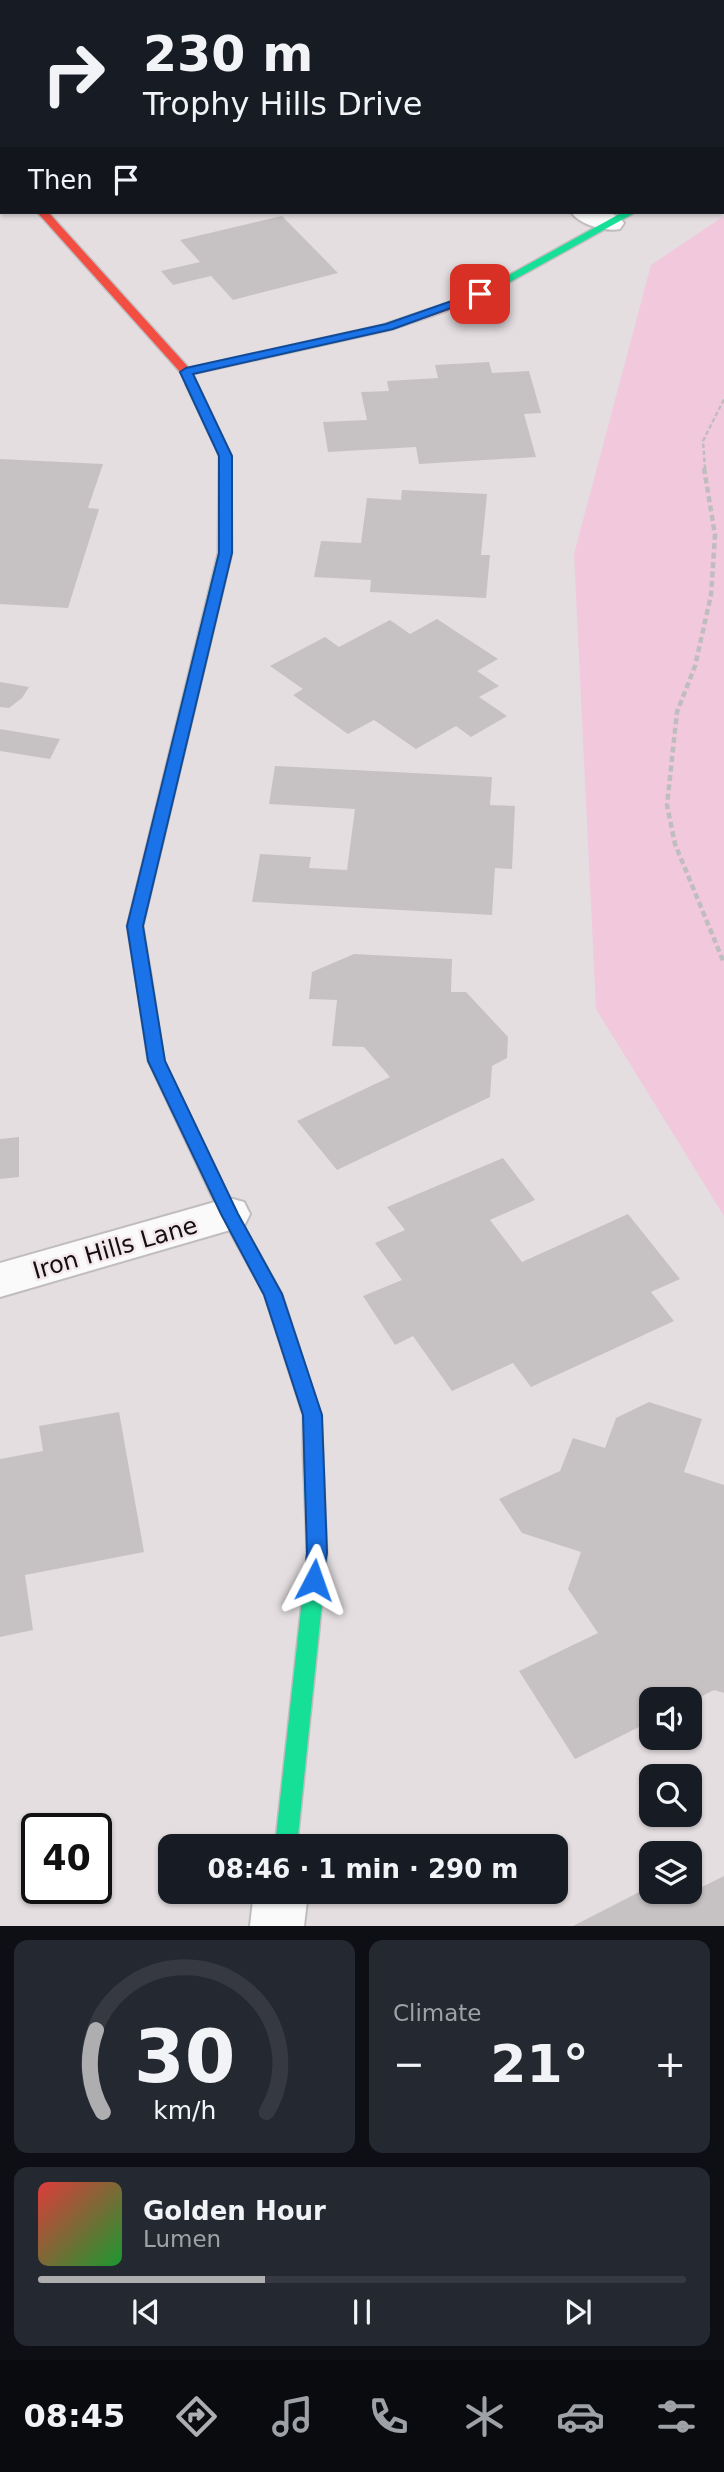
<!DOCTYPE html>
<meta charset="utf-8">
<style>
:root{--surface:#171b24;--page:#242831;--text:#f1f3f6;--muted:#9ea1a6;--line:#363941;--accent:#aeadb0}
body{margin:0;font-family:"DejaVu Sans",sans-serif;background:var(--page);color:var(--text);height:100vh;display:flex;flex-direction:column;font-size:26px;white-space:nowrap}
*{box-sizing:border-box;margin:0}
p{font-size:23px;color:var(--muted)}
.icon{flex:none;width:38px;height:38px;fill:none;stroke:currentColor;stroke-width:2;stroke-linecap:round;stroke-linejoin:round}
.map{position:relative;height:1926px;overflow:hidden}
.drawer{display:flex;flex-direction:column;gap:14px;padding:14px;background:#0d0f14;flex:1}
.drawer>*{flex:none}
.hud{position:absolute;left:0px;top:0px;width:724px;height:214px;box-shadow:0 2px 5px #0004;background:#171b24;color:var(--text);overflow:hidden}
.buttons{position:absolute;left:639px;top:1687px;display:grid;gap:14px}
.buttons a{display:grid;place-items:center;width:63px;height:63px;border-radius:14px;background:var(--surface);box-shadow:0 2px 5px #0004;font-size:35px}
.speed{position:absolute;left:21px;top:1813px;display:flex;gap:14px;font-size:35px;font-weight:700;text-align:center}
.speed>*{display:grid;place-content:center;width:91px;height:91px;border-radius:50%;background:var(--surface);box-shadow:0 2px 5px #0004;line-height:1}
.speed .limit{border:4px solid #111;border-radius:10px;background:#fff;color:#111}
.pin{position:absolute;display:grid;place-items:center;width:60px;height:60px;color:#fff;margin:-30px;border-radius:14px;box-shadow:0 4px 10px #0006}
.me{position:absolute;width:77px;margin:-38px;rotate:4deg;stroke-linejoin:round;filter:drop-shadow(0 0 5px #0008)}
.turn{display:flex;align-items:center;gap:24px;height:147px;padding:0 28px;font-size:32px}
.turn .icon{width:91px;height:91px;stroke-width:2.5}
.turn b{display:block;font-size:49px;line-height:60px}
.then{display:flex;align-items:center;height:66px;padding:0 28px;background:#0003;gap:14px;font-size:26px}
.big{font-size:52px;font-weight:600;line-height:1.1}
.drawer .card{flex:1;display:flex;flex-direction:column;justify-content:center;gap:10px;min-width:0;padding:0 24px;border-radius:14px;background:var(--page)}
.drawer .dial{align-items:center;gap:0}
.dial svg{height:182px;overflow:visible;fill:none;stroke:var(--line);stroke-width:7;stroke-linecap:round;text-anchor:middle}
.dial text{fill:var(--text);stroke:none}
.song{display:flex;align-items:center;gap:21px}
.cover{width:84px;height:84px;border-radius:10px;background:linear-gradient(135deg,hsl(0 70% 55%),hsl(130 70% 35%))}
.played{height:7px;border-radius:4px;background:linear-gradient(90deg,var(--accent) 35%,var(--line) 35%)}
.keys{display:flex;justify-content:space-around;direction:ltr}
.heat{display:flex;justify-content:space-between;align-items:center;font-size:38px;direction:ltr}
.drawer .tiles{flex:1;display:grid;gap:14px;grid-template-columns:1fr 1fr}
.card:last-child{grid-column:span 2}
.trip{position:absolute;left:158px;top:1834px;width:410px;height:70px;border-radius:14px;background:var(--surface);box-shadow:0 2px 5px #0004;font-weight:600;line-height:70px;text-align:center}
.dock{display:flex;height:112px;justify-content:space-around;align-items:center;background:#090b0e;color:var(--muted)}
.dock .icon{width:49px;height:49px}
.dock .on{color:var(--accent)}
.dock b{font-size:32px;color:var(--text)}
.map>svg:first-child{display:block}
</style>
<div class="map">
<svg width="724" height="1926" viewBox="0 0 724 1926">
<rect width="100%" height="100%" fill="#e4dee1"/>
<polygon fill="#f2c8dd" points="724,216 724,1216 596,1009 574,554 651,265"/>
<g fill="#c6c2c4">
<polygon points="282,216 338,273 233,300 211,276 173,285 161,271 200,262 180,240"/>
<polygon points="489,362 492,373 529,371 541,413 524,414 536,457 419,464 416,447 328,452 323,422 367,420 361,392 389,391 387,381 438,378 435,365"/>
<polygon points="0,459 103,464 88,508 99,509 68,608 0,604"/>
<polygon points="402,490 487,494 481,555 490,555 486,598 370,592 371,580 314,577 321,541 361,543 367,498 401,500"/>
<polygon points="437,619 498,659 477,671 499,686 479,697 507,716 471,737 456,726 416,749 374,720 348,734 293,695 303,689 270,666 325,637 339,647 390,620 410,634"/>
<polygon points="0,682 29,687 22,698 9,708 0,707"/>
<polygon points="0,729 60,739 50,759 0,751"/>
<polygon points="275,766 492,777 490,805 515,806 512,869 495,868 492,915 252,902 260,854 311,857 309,868 347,870 355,809 269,804"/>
<polygon points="354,954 452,959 451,992 466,992 508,1037 507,1058 492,1066 490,1097 337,1170 297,1121 390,1077 364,1047 332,1046 337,1000 309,999 312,972"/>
<polygon points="19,1137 19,1177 0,1179 0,1139"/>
<polygon points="503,1158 535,1200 490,1220 522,1262 628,1214 680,1279 651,1292 674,1321 531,1387 513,1363 452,1391 413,1336 395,1345 363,1296 402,1280 375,1243 405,1230 387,1207"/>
<polygon points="649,1402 702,1419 684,1472 724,1485 724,1693 714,1690 690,1702 690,1699 651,1699 651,1721 575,1759 519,1671 598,1633 568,1589 581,1552 522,1533 499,1499 560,1471 573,1438 605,1448 616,1418"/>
<polygon points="119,1412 144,1552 25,1575 33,1630 0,1637 0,1459 43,1451 39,1426"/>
<polygon points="724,1876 724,1926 573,1926 651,1886 651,1892 692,1892"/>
</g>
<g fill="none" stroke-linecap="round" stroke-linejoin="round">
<g stroke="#c1bcbf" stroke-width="4">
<g id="street">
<rect x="311" y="0" width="22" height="2"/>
<rect x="391" y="0" width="22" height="2"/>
<polygon points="724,153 724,169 723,170 723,154"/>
<polygon points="0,158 2,159 2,175 0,174"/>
<path d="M571,212C588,211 613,207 624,223L620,229C606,232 580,225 571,212Z"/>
<polygon points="229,1198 244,1202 250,1214 244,1226 0,1297 0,1263"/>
<polygon points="254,1892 308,1892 304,1926 250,1926"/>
</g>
</g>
<g stroke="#c1bcbf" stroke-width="3">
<g id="fast">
<polygon points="623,212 636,212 501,287 491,285"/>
<polygon points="192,381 198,385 231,455 232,553 143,926 151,974 143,980 135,974 127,926 218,553 219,455 186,385"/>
<polygon points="313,1445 320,1447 323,1453 327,1554 297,1846 275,1846 307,1554 303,1453 306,1447"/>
</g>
</g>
<g stroke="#c1bcbf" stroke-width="3">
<polygon id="slow" points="143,968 151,974 164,1061 237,1213 282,1294 321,1415 323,1453 320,1459 313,1461 306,1459 303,1453 303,1415 264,1294 220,1214 148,1061 135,974"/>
</g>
<g stroke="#c1bcbf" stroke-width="3">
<polygon id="jam" points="37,212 48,212 189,368 382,325 459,299 493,283 503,285 467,304 390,330 193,374 198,385 192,389 188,388 181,373"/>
</g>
<polyline stroke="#c0bdbf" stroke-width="2.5" stroke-dasharray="4.5 2.5" stroke-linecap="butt" points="705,469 703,441 724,399"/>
<polyline stroke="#c0bdbf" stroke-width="4.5" stroke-dasharray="6 3.5" stroke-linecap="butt" points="704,468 715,535 711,595 695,666 677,712 667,805 675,844 724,963"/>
<use href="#street" fill="#fbfafa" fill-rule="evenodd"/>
<use href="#fast" fill="#16e098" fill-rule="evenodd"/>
<use href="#slow" fill="#ffcf43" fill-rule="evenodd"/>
<use href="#jam" fill="#f24e42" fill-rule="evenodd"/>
</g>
<polygon fill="#1a73e8" stroke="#114b97" stroke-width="2" points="480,291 486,294 484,296 393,329 193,374 232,456 232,553 143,926 165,1061 238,1214 282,1294 322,1415 327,1553 321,1586 314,1589 307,1586 304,1580 307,1553 303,1415 264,1295 221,1214 148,1061 127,926 219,553 219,456 180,372 186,368 386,324"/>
<g text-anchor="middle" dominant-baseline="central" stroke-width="5" stroke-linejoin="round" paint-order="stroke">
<g font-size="24" fill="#130f11" stroke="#f4e8ed">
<text transform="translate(115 1248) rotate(-16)">Iron Hills Lane</text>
</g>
</g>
</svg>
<div class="buttons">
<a><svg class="icon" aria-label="sound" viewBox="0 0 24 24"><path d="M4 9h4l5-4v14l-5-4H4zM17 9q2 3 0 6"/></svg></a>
<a><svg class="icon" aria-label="search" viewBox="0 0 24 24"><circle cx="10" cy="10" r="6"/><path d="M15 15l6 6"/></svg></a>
<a><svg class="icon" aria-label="layers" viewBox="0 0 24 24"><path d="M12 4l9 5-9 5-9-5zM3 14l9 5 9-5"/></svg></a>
</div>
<div class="speed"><div class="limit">40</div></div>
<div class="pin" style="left:480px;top:294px;background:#d93025"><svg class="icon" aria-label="arrive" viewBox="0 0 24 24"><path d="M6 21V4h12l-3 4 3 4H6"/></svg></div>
<svg class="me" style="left:314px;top:1580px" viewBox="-20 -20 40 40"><path d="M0-17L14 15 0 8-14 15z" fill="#1a73e8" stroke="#fff" stroke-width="4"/></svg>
<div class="trip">08:46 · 1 min · 290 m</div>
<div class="hud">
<div class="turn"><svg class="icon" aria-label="right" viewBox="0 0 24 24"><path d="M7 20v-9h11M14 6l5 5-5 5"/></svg><div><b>230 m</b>Trophy Hills Drive</div></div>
<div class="then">Then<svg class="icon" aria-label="arrive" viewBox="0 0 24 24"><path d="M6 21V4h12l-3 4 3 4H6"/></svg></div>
</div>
</div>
<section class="drawer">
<div class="tiles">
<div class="card dial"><svg viewBox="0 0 100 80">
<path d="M14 69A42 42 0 1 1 86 69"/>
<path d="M14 69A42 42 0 0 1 11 33" stroke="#aeadb0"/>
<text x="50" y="56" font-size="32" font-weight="700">30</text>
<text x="50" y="72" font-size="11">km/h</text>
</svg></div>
<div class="card"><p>Climate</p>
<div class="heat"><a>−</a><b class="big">21°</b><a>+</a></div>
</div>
<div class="card">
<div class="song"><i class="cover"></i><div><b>Golden Hour</b><p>Lumen</p></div></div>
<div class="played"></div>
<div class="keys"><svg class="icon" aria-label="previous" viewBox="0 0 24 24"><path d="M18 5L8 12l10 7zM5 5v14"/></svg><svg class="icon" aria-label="pause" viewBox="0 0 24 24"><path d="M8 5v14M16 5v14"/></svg><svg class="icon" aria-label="next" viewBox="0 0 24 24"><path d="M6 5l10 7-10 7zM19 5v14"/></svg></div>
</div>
</div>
</section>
<nav class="dock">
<b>08:45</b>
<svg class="icon on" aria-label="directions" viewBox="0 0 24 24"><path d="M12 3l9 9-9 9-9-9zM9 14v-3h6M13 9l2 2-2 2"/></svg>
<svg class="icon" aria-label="music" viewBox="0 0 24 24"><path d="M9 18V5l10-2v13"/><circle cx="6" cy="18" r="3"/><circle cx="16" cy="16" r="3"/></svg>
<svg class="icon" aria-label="phone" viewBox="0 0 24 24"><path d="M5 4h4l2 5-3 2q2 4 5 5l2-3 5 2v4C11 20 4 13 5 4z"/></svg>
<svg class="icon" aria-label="climate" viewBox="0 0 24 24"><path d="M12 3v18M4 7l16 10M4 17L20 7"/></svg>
<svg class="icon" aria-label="car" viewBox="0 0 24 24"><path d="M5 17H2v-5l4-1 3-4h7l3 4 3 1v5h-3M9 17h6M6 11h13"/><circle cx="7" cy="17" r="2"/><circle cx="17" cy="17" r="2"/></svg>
<svg class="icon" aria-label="filters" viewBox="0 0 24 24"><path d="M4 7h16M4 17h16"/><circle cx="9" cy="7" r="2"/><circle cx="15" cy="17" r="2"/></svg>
</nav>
